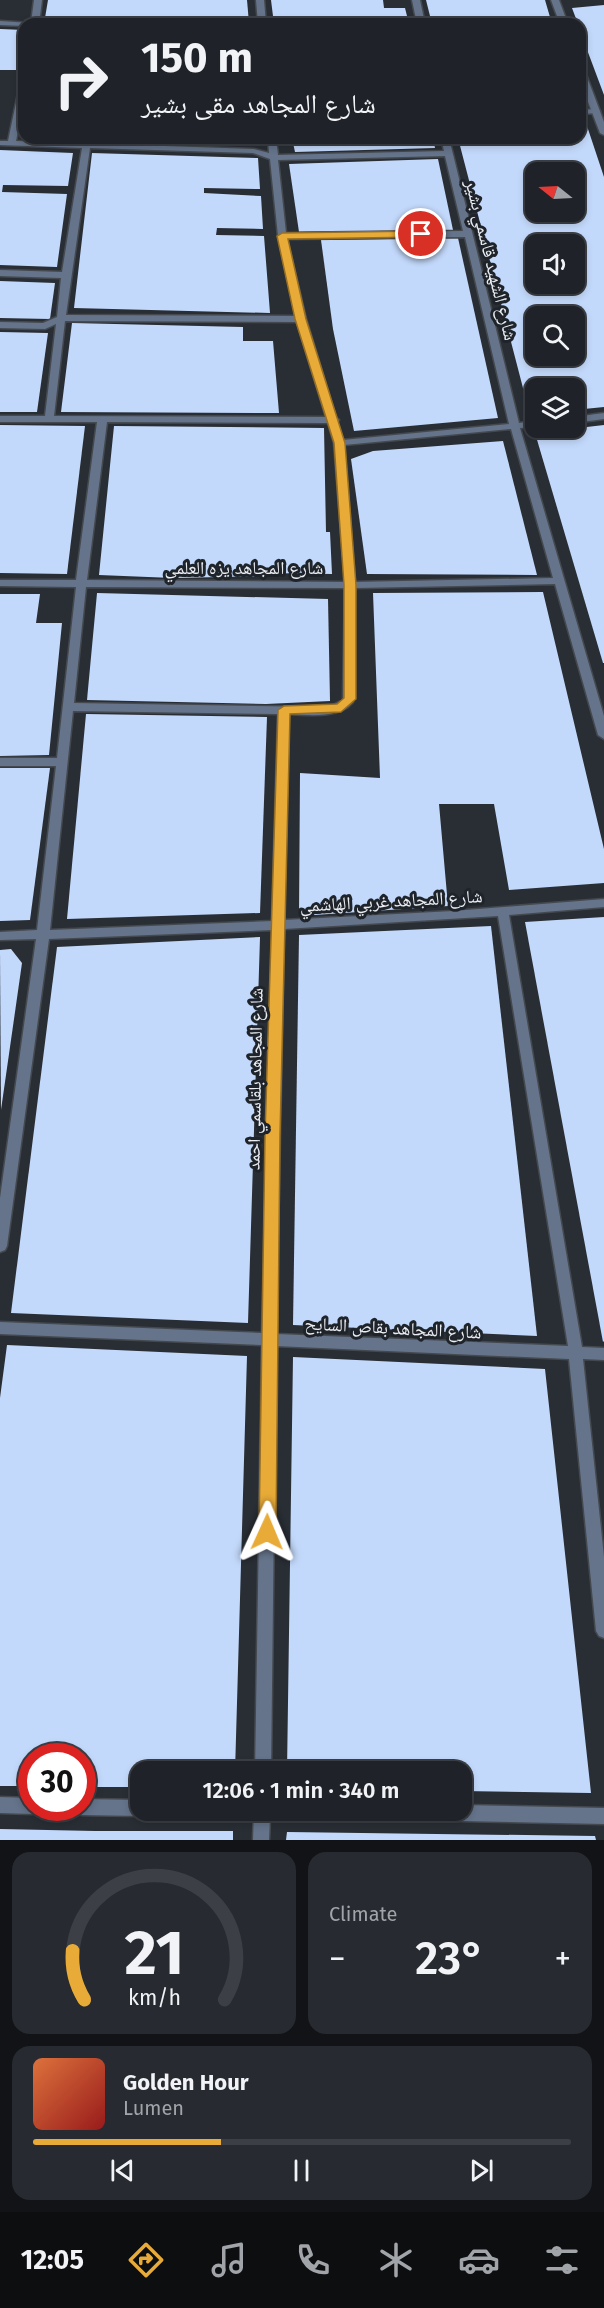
<!DOCTYPE html>
<meta charset="utf-8">
<style>
:root{--surface:#1f2228;--page:#272a30;--text:#f1f3f6;--muted:#a1a4a8;--line:#3c3f45;--accent:#e8ab37}
body{margin:0;font-family:"Fira Sans","Noto Naskh Arabic",sans-serif;background:var(--page);color:var(--text);height:100vh;display:flex;flex-direction:column;font-size:22px;white-space:nowrap}
*{box-sizing:border-box;margin:0}
p{font-size:20px;color:var(--muted)}
.icon{flex:none;width:33px;height:33px;fill:none;stroke:currentColor;stroke-width:2;stroke-linecap:round;stroke-linejoin:round}
.map{position:relative;height:1840px;overflow:hidden}
.details{display:flex;flex-direction:column;gap:12px;padding:12px;background:#111316;flex:1}
.details>*{flex:none}
.banner{position:absolute;left:18px;top:18px;width:568px;height:126px;border-radius:18px;box-shadow:0 3px 9px #0003,0 0 0 2px var(--line);background:#1f2228;color:var(--text);overflow:hidden}
.needle{width:39px;rotate:288deg}
.controls{position:absolute;left:525px;top:162px;display:grid;gap:12px}
.controls a{display:grid;place-items:center;width:60px;height:60px;border-radius:12px;background:var(--surface);box-shadow:0 3px 9px #0003,0 0 0 2px var(--line);font-size:30px}
.speed{position:absolute;left:18px;top:1743px;display:flex;gap:12px;font-size:30px;font-weight:700;text-align:center}
.speed>*{display:grid;place-content:center;width:78px;height:78px;border-radius:50%;background:var(--surface);box-shadow:0 3px 9px #0003,0 0 0 2px var(--line);line-height:1}
.speed .limit{border:9px solid #d22;background:#fff;color:#111}
.pin{position:absolute;display:grid;place-items:center;width:51px;height:51px;color:#fff;margin:-26px;border:3px solid #fff;border-radius:50%;box-shadow:0 2px 6px #0007}
.me{position:absolute;width:66px;margin:-33px;rotate:1deg;stroke-linejoin:round;filter:drop-shadow(0 0 4px #0008)}
.turn{display:flex;align-items:center;gap:21px;height:126px;padding:0 24px;font-size:27px}
.turn .icon{width:78px;height:78px;stroke-width:2.5}
.turn b{display:block;font-size:42px;line-height:51px}
.big{font-size:45px;font-weight:600;line-height:1.1}
.details .tile{flex:1;display:flex;flex-direction:column;justify-content:center;gap:9px;min-width:0;padding:0 21px;border-radius:18px;background:var(--page)}
.details .dial{align-items:center;gap:0}
.dial svg{height:156px;overflow:visible;fill:none;stroke:var(--line);stroke-width:7;stroke-linecap:round;text-anchor:middle}
.dial text{fill:var(--text);stroke:none}
.song{display:flex;align-items:center;gap:18px}
.cover{width:72px;height:72px;border-radius:9px;background:linear-gradient(135deg,hsl(20 70% 55%),hsl(0 70% 35%))}
.played{height:6px;border-radius:3px;background:linear-gradient(90deg,var(--accent) 35%,var(--line) 35%)}
.keys{display:flex;justify-content:space-around;direction:ltr}
.heat{display:flex;justify-content:space-between;align-items:center;font-size:33px;direction:ltr}
.details .tiles{flex:1;display:grid;gap:12px;grid-template-columns:1fr 1fr}
.tile:last-child{grid-column:span 2}
.trip{position:absolute;left:130px;top:1761px;width:342px;height:60px;border-radius:18px;background:var(--surface);box-shadow:0 3px 9px #0003,0 0 0 2px var(--line);font-weight:600;line-height:60px;text-align:center}
.tabs{display:flex;height:96px;justify-content:space-around;align-items:center;background:#0c0e10;color:var(--muted)}
.tabs .icon{width:42px;height:42px}
.tabs .current{color:var(--accent)}
.tabs b{font-size:27px;color:var(--text)}
.map>svg:first-child{display:block}
</style>
<div class="map">
<svg width="604" height="1840" viewBox="0 0 604 1840">
<rect width="100%" height="100%" fill="#292e35"/>
<g fill="#c3d9fb" fill-rule="evenodd">
<polygon points="48,0 247,0 249,23 45,18"/>
<polygon points="271,0 383,0 384,8 405,8 409,24 274,24"/>
<polygon points="426,0 545,0 552,24 432,24"/>
<polygon points="604,5 604,95 580,31 580,24 578,24 572,8"/>
<polygon points="0,29 24,30 17,70 0,70"/>
<path d="M580,116L586,123L604,177V407L574,410V388H536V414L530,415L458,138H580ZM536,172H574V212H536ZM536,244H574V284H536ZM536,316H574V356H536Z"/>
<polygon points="157,138 259,138 259,143 157,140"/>
<polygon points="292,138 433,138 435,148 295,152"/>
<polygon points="0,150 73,153 68,186 3,185 2,192 67,194 57,267 0,265"/>
<polygon points="92,153 258,158 260,189 204,188 204,193 261,196 263,229 217,228 216,235 264,236 270,313 74,308"/>
<polygon points="438,159 453,230 299,232 289,164"/>
<polygon points="458,238 498,418 354,431 333,329 321,240"/>
<polygon points="0,281 55,283 50,319 0,318"/>
<polygon points="72,323 243,327 243,341 273,341 279,413 61,412"/>
<polygon points="0,332 48,333 37,412 0,412"/>
<polygon points="0,425 85,426 67,574 0,573"/>
<polygon points="604,425 604,663 603,663 535,433"/>
<polygon points="114,426 324,428 326,532 330,532 332,574 265,573 266,576 173,578 99,575"/>
<polygon points="503,441 537,575 367,574 351,459 373,451"/>
<polygon points="543,592 604,849 604,883 509,890 494,804 439,804 448,906 299,916 300,773 380,778 373,593"/>
<polygon points="97,593 328,599 330,701 266,704 87,700"/>
<polygon points="0,594 40,594 36,623 62,623 49,755 0,756"/>
<polygon points="86,714 267,717 260,913 67,919"/>
<polygon points="0,768 50,768 30,920 0,921"/>
<polygon points="604,917 604,1341 603,1342 525,922"/>
<polygon points="491,926 537,1336 293,1325 299,935"/>
<polygon points="260,937 248,1323 11,1313 57,947"/>
<polygon points="11,949 22,963 1,1110 0,950"/>
<polygon points="7,1345 247,1356 235,1772 141,1772 141,1787 82,1787 82,1756 32,1756 32,1786 0,1786 0,1398"/>
<polygon points="293,1357 545,1369 591,1793 462,1791 462,1772 287,1772"/>
<polygon points="0,1829 95,1831 233,1831 233,1840 0,1840"/>
<polygon points="287,1832 595,1836 596,1840 286,1840"/>
</g>
<g fill="none" stroke-linecap="round" stroke-linejoin="round">
<g stroke="#44494f" stroke-width="3">
<polygon id="pedestrian" points="596,109 600,111 599,113 580,114 580,110"/>
</g>
<g stroke="#44494f" stroke-width="3">
<g id="minor">
<polygon points="34,0 42,0 39,24 24,24 24,26 0,25 0,21 31,23"/>
<polygon points="256,0 264,0 266,24 258,24"/>
<polygon points="412,0 420,0 425,24 417,24"/>
<polygon points="551,0 559,0 568,24 560,24"/>
<polygon points="580,67 584,69 604,122 604,135 600,133 580,81"/>
<path d="M21,79H24V100L16,141L254,149L269,153L268,138H276L278,155L444,151L441,138H449L519,423L536,421V427L520,428L604,716V739L598,735L555,584L355,588L353,702C339,719 309,715 289,714L284,920L453,911L604,899V907L509,915L582,1347L604,1348V1360L583,1359L604,1557V1638L599,1636L596,1631L569,1359L276,1346L271,1772H255L262,1345L0,1334V1322L262,1333L272,930L49,939L7,1246L5,1250L0,1252V1198L36,939L0,940V932L37,930L56,766H0V758H57L76,587L0,586V580H76L97,422H0V416H45L56,324L45,329L0,328V322L43,323L57,317L61,278L0,276V270L62,272L82,148L0,145V141H8ZM90,148L253,153L270,159L278,236L296,316L66,315ZM445,156L463,231L286,233L278,160ZM465,237L509,424L343,440L337,422L339,420L336,418L306,319L287,239ZM65,321L297,322L326,417L54,416ZM107,422L328,423L334,443L345,582L87,580ZM511,429L553,578L355,582L344,445ZM86,587L345,588L343,700L333,705L318,707L74,703ZM73,711L278,714L272,921L50,930ZM498,916L568,1346L276,1334L284,929Z"/>
<polygon points="604,413 604,419 574,423 574,417"/>
<polygon points="0,1797 32,1798 32,1808 40,1808 38,1812 32,1814 0,1813"/>
<polygon points="82,1799 141,1800 141,1810 148,1810 147,1814 141,1816 82,1815 76,1813 74,1808 82,1808"/>
<polygon points="462,1805 604,1808 604,1824 270,1817 269,1840 253,1840 254,1810 462,1810"/>
</g>
</g>
<use href="#pedestrian" fill="#65748b" fill-rule="evenodd"/>
<use href="#minor" fill="#65748b" fill-rule="evenodd"/>
</g>
<polygon fill="#e8ab37" stroke="#976f24" stroke-width="1.5" points="421,231 426,234 425,237 288,239 306,319 345,443 356,585 356,699 341,712 290,714 280,1135 276,1532 273,1537 267,1540 261,1537 259,1532 265,1135 278,710 284,706 337,704 344,698 344,585 334,443 295,319 277,236 282,233"/>
<g text-anchor="middle" dominant-baseline="central" stroke-width="6" stroke-linejoin="round" paint-order="stroke">
<g font-size="18" fill="#eaedf2" stroke="#1f242b">
<text transform="translate(491 260) rotate(76)">شارع الشهيد قاسمي بشير</text>
<text x="244" y="568">شارع المجاهد يزه العلمي</text>
<text transform="translate(391 901) rotate(-3)">شارع المجاهد غربي الهاشمي</text>
<text transform="translate(255 1079) rotate(-89)">شارع المجاهد بلقاسمي احمد</text>
<text transform="translate(393 1328) rotate(3)">شارع المجاهد بقاص السايح</text>
</g>
</g>
</svg>
<div class="controls">
<a><svg class="needle" viewBox="-14 -14 28 28"><path d="M0-13l5 13h-10z" fill="#e53935"/><path d="M0 13l5-13h-10z" fill="#a1a4a8"/></svg></a>
<a><svg class="icon" aria-label="sound" viewBox="0 0 24 24"><path d="M4 9h4l5-4v14l-5-4H4zM17 9q2 3 0 6"/></svg></a>
<a><svg class="icon" aria-label="search" viewBox="0 0 24 24"><circle cx="10" cy="10" r="6"/><path d="M15 15l6 6"/></svg></a>
<a><svg class="icon" aria-label="layers" viewBox="0 0 24 24"><path d="M12 4l9 5-9 5-9-5zM3 14l9 5 9-5"/></svg></a>
</div>
<div class="speed"><div class="limit">30</div></div>
<div class="pin" style="left:421px;top:234px;background:#d93025"><svg class="icon" aria-label="arrive" viewBox="0 0 24 24"><path d="M6 21V4h12l-3 4 3 4H6"/></svg></div>
<svg class="me" style="left:267px;top:1532px" viewBox="-20 -20 40 40"><path d="M0-17L14 15 0 8-14 15z" fill="#e8ab37" stroke="#fff" stroke-width="4"/></svg>
<div class="trip">12:06 · 1 min · 340 m</div>
<div class="banner">
<div class="turn"><svg class="icon" aria-label="right" viewBox="0 0 24 24"><path d="M7 20v-9h11M14 6l5 5-5 5"/></svg><div><b>150 m</b>شارع المجاهد مقى بشير</div></div>
</div>
</div>
<section class="details">
<div class="tiles">
<div class="tile dial"><svg viewBox="0 0 100 80">
<path d="M14 69A42 42 0 1 1 86 69"/>
<path d="M14 69A42 42 0 0 1 8 44" stroke="#e8ab37"/>
<text x="50" y="56" font-size="32" font-weight="700">21</text>
<text x="50" y="72" font-size="11">km/h</text>
</svg></div>
<div class="tile"><p>Climate</p>
<div class="heat"><a>−</a><b class="big">23°</b><a>+</a></div>
</div>
<div class="tile">
<div class="song"><i class="cover"></i><div><b>Golden Hour</b><p>Lumen</p></div></div>
<div class="played"></div>
<div class="keys"><svg class="icon" aria-label="previous" viewBox="0 0 24 24"><path d="M18 5L8 12l10 7zM5 5v14"/></svg><svg class="icon" aria-label="pause" viewBox="0 0 24 24"><path d="M8 5v14M16 5v14"/></svg><svg class="icon" aria-label="next" viewBox="0 0 24 24"><path d="M6 5l10 7-10 7zM19 5v14"/></svg></div>
</div>
</div>
</section>
<nav class="tabs">
<b>12:05</b>
<svg class="icon current" aria-label="directions" viewBox="0 0 24 24"><path d="M12 3l9 9-9 9-9-9zM9 14v-3h6M13 9l2 2-2 2"/></svg>
<svg class="icon" aria-label="music" viewBox="0 0 24 24"><path d="M9 18V5l10-2v13"/><circle cx="6" cy="18" r="3"/><circle cx="16" cy="16" r="3"/></svg>
<svg class="icon" aria-label="phone" viewBox="0 0 24 24"><path d="M5 4h4l2 5-3 2q2 4 5 5l2-3 5 2v4C11 20 4 13 5 4z"/></svg>
<svg class="icon" aria-label="climate" viewBox="0 0 24 24"><path d="M12 3v18M4 7l16 10M4 17L20 7"/></svg>
<svg class="icon" aria-label="car" viewBox="0 0 24 24"><path d="M5 17H2v-5l4-1 3-4h7l3 4 3 1v5h-3M9 17h6M6 11h13"/><circle cx="7" cy="17" r="2"/><circle cx="17" cy="17" r="2"/></svg>
<svg class="icon" aria-label="filters" viewBox="0 0 24 24"><path d="M4 7h16M4 17h16"/><circle cx="9" cy="7" r="2"/><circle cx="15" cy="17" r="2"/></svg>
</nav>
